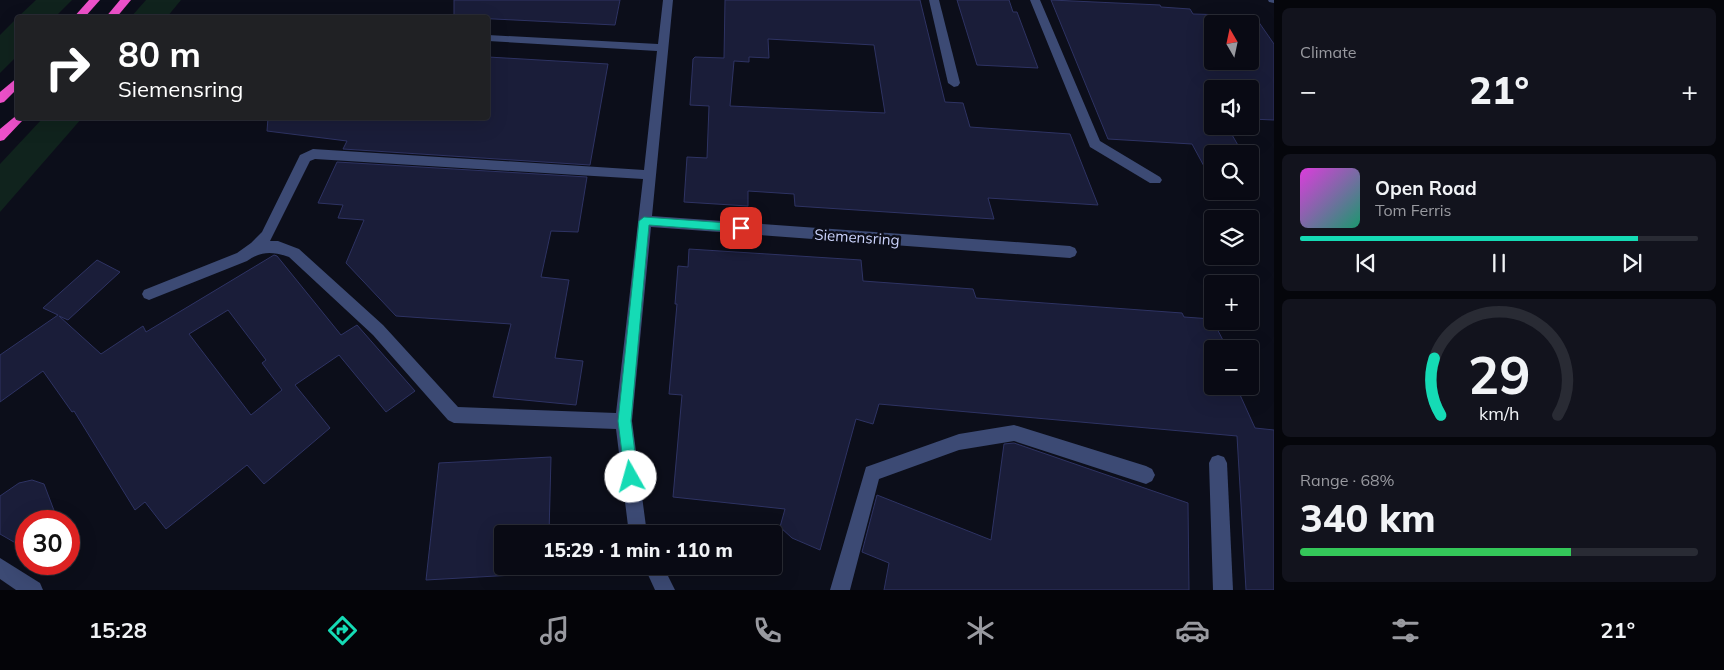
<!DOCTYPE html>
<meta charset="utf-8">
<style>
:root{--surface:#090a14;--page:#12131d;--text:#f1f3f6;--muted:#999aa0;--line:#292b34;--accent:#15dbb5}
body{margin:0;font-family:Mulish,sans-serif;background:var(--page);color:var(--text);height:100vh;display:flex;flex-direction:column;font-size:19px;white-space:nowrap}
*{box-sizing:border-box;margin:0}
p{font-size:16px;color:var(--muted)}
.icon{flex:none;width:28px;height:28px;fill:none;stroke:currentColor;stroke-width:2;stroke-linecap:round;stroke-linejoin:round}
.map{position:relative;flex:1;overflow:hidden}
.side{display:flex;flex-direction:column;gap:8px;padding:8px;background:#05060b;width:450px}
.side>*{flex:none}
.top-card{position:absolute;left:15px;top:15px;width:475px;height:105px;border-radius:5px;box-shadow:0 5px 20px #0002,0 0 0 1px var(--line);background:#202124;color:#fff;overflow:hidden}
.needle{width:32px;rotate:351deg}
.buttons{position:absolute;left:1204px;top:15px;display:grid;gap:10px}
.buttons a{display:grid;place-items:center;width:55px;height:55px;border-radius:5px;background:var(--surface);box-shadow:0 5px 20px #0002,0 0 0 1px var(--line);font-size:25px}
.speed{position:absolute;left:15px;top:510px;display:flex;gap:10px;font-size:25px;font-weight:700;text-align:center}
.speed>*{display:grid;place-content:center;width:65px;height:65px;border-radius:50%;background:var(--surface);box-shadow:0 5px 20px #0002,0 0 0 1px var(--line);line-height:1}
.speed .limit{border:8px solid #d22;background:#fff;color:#111}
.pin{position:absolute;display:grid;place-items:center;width:42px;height:42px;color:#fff;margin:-21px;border-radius:10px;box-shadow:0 2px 8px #0006}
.me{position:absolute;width:55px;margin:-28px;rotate:353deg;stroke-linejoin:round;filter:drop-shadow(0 0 4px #0008)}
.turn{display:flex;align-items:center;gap:18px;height:105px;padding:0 20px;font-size:22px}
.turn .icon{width:65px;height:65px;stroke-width:2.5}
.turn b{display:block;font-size:35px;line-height:42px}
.big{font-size:38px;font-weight:800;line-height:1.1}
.side .card{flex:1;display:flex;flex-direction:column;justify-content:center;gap:8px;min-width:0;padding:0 18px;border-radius:8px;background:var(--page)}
.side .dial{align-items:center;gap:0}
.dial svg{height:130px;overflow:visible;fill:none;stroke:var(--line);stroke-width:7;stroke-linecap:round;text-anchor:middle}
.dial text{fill:var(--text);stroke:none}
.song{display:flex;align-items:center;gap:15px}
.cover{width:60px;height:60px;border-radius:8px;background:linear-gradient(135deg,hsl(300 70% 55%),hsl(160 70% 35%))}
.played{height:5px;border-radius:2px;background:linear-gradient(90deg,var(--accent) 85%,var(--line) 85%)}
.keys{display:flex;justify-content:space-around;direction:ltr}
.heat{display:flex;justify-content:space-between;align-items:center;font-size:28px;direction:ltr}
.charge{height:8px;border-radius:4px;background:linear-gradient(90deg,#34c759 68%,var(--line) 0)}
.trip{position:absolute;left:494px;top:525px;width:288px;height:50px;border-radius:5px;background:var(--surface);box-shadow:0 5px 20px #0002,0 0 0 1px var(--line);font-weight:800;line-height:50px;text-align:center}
.tab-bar{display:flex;height:80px;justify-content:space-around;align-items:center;background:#040408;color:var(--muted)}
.tab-bar .icon{width:35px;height:35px}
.tab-bar .on{color:var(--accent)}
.tab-bar b{font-size:22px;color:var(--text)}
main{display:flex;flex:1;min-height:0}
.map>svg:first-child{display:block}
</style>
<main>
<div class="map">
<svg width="1274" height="590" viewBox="0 0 1274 590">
<rect width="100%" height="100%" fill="#0c0e1a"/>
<g fill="#10231d">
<polygon points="36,0 72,0 55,17 18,17"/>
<polygon points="146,0 181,0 167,17 131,17"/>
<polygon points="17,18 17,56 0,73 0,35"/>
<polygon points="43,118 82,118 0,212 0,164"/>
</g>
<g fill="#1a1d39" stroke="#2e3363" fill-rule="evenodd">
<polygon points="454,0 620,0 615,25 454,17"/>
<path d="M725,0H920L945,102L963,103L970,127L1070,134L1098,205L988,198L994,219L795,206L794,194L748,191V206L684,202L687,157L707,158L709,106L690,105L693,59L695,57L724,58ZM768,39L874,45L885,113L730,106L734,61L749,62V57L769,58Z"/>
<polygon points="957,0 1009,0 1013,12 1017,12 1038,68 977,65"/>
<path d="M1051,0L1160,5L1161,7L1190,9L1193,14L1225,15L1228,19L1258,21L1274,44V120L1250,119V89H1212V126H1227L1243,154H1212V181L1192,144L1108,139ZM1212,24H1250V61H1212Z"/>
<polygon points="488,57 608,64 590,165 343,149 347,141 267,131 268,118 488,118"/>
<polygon points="337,162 587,177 578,232 551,231 541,277 569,280 555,358 583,361 576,405 493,397 511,324 396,316 346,263 364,220 338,218 343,205 318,203"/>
<polygon points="689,249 861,260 863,281 973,289 976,298 1182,313 1184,317 1212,319 1227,348 1212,349 1212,386 1236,386 1255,428 1274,430 1274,590 1246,590 1237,436 879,404 873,424 856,419 820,550 792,538 780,527 785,509 673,497 682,395 669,394 677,304 675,304 678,266 688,267"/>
<path d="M274,255L277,256L341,335L357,325L415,391L386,412L339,355L295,385L330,428L264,484L247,465L166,529L145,502L135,510L74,411L72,412L43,371L0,402V355L58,315L43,308L97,260L120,272L68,320L59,316L101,354L143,326L146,332ZM228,310L266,360L262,363L282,390L251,415L189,334Z"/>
<polygon points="1014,443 1188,503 1189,590 884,590 889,563 862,552 877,495 991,540 1004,444"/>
<polygon points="551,457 549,534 502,534 502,566 549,566 549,573 426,580 439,463"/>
<polygon points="32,480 44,484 58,521 26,521 26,549 0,534 0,496 19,483"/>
</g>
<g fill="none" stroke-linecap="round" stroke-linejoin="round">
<g fill="#3c4a74" fill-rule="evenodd">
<path d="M663,0H673L652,216L1070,246L1075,248L1077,252L1075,256L1070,258L651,227L632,421L647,534H629L616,429L454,423L448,420L373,335L289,257C272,251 261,251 247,261L154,298L149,300L144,298L142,294L144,290L237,253L251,243L262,232L300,155L313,149L644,170L657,51L488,41V35L658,44ZM315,159L643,179L616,413L458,407L383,325L299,249L278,241H270L310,161Z"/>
<polygon points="929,0 939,0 960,83 958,86 954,87 948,83"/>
<polygon points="1030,0 1040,0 1100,141 1160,177 1162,180 1160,183 1150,183 1090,147"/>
<polygon points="1268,0 1274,0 1274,3 1269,2"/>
<polygon points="1014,425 1146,466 1152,469 1155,475 1152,481 1146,484 1014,441 959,450 879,479 850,590 830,590 866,467 959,434"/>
<polygon points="1218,455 1224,457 1227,463 1233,590 1213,590 1209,463 1212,457"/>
<polygon points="0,558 40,583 43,590 16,590 0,579"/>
<polygon points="644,566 663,566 675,590 655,590"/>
</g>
<g fill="#ee51ca" fill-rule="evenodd">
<polygon points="89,0 100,0 84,18 73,18"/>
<polygon points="120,0 131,0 116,18 105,18"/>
<polygon points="18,77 18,88 4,102 0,103 0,92"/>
<polygon points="18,114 18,118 24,118 22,121 4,140 0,141 0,129"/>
</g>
</g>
<polygon fill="#15dbb5" stroke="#0e8e76" points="644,217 741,224 746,228 741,232 649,225 631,421 638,477 636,482 631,484 627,482 625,477 618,421 639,221"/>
<g text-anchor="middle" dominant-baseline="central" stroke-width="5" stroke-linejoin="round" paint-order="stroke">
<g font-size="15" fill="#cad2fa" stroke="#0c0e1a">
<text transform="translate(857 237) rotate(4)">Siemensring</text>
</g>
</g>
</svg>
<div class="buttons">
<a><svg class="needle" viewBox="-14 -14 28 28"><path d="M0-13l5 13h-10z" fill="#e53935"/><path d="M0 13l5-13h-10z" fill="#999aa0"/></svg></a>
<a><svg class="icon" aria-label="sound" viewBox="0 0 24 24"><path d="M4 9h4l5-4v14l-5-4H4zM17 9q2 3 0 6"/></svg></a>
<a><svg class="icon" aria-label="search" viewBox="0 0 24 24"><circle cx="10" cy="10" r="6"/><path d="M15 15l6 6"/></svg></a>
<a><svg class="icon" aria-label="layers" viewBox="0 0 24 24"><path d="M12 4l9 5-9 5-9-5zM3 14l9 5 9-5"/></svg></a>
<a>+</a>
<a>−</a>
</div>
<div class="speed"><div class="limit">30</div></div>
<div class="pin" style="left:741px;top:228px;background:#d93025"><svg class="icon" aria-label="arrive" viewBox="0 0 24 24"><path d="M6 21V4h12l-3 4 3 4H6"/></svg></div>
<svg class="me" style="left:631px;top:477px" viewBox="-20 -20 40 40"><circle r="19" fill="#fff"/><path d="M0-13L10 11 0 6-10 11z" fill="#15dbb5"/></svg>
<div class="trip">15:29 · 1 min · 110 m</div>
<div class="top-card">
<div class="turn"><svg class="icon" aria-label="right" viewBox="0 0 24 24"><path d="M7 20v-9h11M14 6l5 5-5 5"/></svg><div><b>80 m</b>Siemensring</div></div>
</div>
</div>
<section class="side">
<div class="card"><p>Climate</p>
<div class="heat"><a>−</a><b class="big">21°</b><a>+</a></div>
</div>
<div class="card">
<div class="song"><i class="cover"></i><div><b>Open Road</b><p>Tom Ferris</p></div></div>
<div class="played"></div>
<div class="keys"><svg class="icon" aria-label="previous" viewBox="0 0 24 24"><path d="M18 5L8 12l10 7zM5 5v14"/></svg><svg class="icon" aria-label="pause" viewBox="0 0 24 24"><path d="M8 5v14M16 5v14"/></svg><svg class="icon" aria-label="next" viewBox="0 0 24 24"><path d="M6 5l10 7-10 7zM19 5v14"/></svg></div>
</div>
<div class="card dial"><svg viewBox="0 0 100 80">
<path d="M14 69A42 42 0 1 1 86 69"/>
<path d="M14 69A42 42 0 0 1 10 34" stroke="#15dbb5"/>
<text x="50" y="56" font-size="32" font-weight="700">29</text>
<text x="50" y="72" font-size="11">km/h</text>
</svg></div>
<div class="card"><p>Range · 68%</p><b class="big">340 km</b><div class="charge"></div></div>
</section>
</main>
<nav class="tab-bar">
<b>15:28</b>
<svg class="icon on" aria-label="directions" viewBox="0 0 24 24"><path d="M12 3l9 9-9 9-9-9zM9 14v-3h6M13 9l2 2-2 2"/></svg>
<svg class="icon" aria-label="music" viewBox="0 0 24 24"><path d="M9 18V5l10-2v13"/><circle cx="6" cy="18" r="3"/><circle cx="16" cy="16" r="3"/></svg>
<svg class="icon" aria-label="phone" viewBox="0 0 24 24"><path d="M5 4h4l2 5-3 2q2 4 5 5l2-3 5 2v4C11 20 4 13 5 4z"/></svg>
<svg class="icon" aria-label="climate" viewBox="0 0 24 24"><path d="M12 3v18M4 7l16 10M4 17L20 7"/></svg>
<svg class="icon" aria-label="car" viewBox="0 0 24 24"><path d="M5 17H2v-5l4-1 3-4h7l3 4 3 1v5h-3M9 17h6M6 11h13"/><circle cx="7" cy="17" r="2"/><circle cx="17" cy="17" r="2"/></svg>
<svg class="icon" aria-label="filters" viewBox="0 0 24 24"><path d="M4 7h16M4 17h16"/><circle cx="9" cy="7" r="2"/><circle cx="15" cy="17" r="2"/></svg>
<b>21°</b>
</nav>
